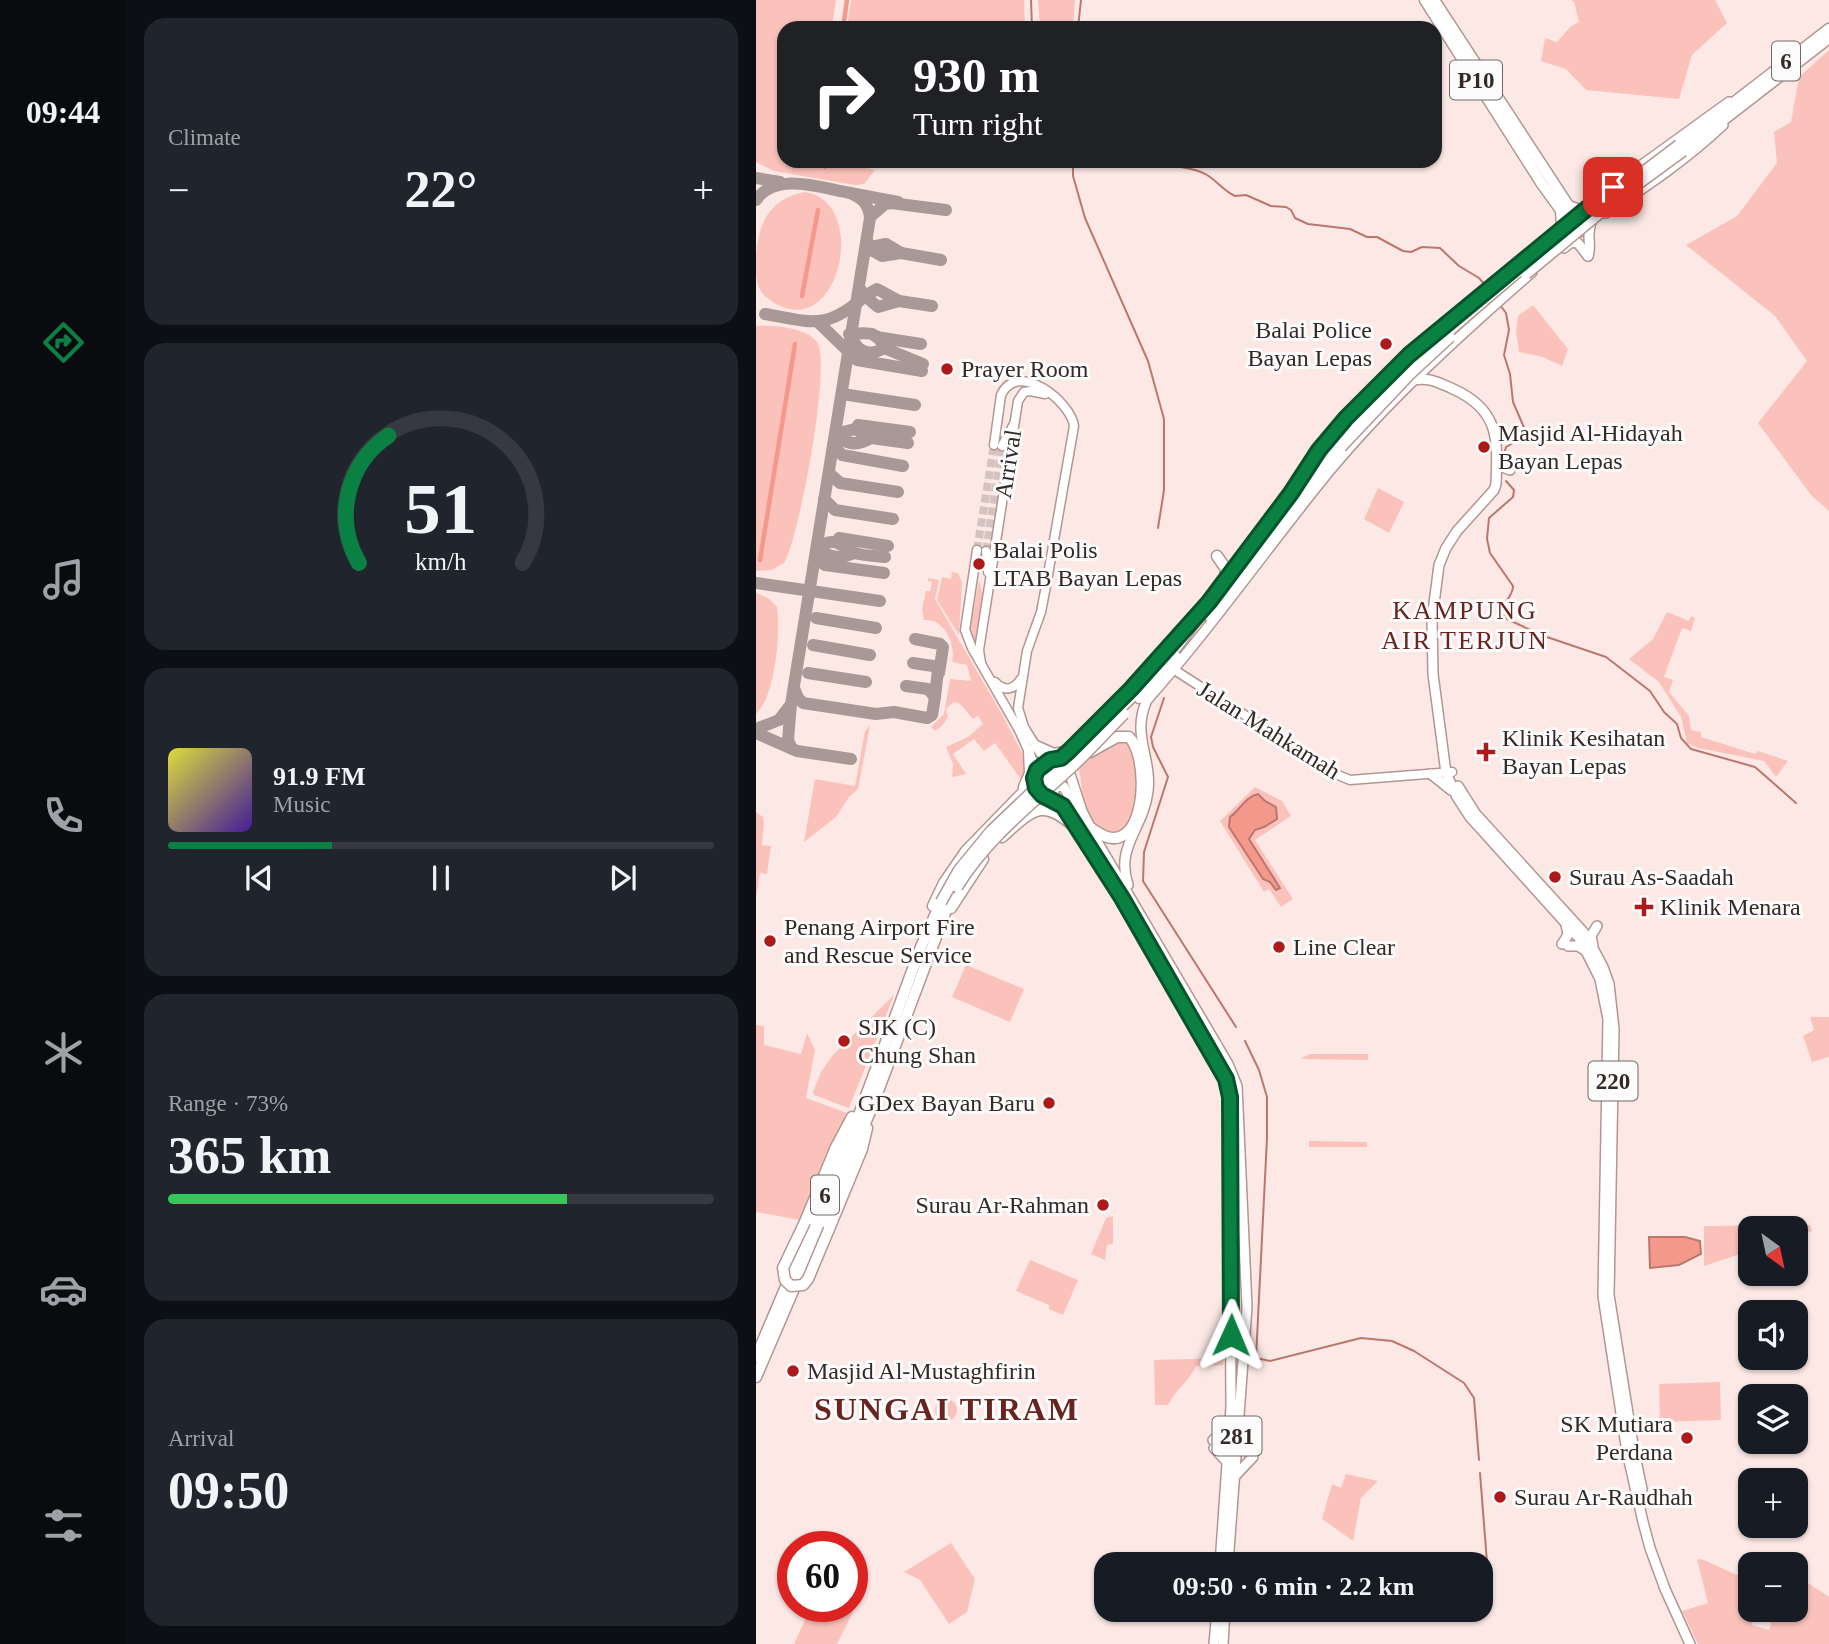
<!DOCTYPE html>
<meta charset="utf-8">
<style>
:root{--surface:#171b24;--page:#20242c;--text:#f1f3f6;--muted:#9ea1a6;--line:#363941;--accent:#0b8043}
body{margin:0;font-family:"Times New Roman",serif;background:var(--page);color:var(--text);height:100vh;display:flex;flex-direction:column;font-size:26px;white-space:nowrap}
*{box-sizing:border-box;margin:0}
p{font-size:23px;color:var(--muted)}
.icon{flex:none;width:38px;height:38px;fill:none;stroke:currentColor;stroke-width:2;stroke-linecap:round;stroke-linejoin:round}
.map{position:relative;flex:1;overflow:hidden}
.details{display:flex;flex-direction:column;gap:18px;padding:18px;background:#0d0f14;width:630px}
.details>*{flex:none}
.top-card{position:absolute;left:21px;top:21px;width:665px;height:147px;border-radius:21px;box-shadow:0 2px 5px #0004;background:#202124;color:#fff;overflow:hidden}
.needle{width:46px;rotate:147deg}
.fabs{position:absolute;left:982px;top:1216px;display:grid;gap:14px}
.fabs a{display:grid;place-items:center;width:70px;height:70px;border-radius:14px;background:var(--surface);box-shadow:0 2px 5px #0004;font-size:35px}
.speed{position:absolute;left:21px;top:1531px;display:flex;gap:14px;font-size:35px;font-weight:700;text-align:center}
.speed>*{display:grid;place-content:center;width:91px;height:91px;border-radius:50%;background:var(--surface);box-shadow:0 2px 5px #0004;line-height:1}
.speed .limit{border:10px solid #d22;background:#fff;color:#111}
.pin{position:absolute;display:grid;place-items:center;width:60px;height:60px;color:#fff;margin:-30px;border-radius:14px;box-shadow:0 4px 10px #0006}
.me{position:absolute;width:77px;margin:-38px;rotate:1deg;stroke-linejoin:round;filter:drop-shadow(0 0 5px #0008)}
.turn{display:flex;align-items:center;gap:24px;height:147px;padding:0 21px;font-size:32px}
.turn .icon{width:91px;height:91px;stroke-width:2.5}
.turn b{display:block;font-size:49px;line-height:60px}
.big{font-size:52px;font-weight:800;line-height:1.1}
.details .card{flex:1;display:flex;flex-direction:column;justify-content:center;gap:10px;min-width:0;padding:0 24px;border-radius:21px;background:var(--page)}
.details .dial{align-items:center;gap:0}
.dial svg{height:182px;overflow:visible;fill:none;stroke:var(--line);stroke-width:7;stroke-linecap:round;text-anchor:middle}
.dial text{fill:var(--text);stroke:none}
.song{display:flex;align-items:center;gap:21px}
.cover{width:84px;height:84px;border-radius:10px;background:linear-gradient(135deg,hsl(60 70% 55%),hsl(260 70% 35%))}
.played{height:7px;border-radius:4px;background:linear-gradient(90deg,var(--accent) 30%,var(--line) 30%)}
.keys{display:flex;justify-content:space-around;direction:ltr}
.heat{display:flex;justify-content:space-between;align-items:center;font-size:38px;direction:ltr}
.charge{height:10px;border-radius:5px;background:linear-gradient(90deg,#34c759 73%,var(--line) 0)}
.trip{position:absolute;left:338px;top:1552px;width:399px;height:70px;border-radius:21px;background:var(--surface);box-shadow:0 2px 5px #0004;font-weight:800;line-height:70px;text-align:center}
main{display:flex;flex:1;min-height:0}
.tab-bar{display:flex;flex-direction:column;width:126px;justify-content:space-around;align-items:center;background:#090b0e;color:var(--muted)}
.tab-bar .icon{width:49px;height:49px}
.tab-bar .current{color:var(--accent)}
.tab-bar b{font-size:32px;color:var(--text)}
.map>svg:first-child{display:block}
</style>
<main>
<nav class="tab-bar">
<b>09:44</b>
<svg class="icon current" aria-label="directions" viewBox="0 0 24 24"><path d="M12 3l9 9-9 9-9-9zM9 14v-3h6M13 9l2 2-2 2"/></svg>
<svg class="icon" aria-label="music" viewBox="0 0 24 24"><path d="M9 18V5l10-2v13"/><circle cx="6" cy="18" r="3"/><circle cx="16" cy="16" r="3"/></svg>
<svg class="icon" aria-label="phone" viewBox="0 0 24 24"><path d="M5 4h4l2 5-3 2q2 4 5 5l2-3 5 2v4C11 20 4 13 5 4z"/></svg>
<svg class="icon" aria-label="climate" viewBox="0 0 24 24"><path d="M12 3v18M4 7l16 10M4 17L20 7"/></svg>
<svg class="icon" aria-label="car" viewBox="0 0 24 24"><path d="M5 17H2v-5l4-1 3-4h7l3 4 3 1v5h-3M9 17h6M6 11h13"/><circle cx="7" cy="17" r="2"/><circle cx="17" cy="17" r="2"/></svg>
<svg class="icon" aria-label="filters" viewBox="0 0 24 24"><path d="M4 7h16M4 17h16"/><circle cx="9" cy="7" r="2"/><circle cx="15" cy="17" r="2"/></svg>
</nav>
<section class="details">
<div class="card"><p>Climate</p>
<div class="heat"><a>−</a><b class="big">22°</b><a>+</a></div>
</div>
<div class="card dial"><svg viewBox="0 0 100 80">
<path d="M14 69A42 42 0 1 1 86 69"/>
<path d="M14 69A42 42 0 0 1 27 13" stroke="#0b8043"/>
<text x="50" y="56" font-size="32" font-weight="700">51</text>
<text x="50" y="72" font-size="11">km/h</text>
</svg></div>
<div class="card">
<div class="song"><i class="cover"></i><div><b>91.9 FM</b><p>Music</p></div></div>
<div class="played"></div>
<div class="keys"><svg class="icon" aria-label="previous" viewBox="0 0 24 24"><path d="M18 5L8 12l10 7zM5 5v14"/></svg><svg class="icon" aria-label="pause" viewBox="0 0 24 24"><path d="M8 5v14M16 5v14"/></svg><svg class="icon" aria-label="next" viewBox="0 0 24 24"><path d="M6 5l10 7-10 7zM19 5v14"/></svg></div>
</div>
<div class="card"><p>Range · 73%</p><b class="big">365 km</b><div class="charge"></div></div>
<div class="card"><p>Arrival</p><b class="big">09:50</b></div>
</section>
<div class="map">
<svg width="1073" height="1644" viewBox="0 0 1073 1644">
<rect width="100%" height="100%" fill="#fce9e6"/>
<g fill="#fbc2bb">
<polygon points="0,0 80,0 76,28 28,28 28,161 70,161 119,170 108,184 99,185 18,171 0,162"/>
<polygon points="95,0 268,0 269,28 91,28"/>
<polygon points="282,0 319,0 317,28 284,28"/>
<polygon points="815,0 959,0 971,23 936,55 923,99 830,90 810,69 785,61 789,38 801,42 814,27 823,22 818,2"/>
<polygon points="1073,50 1073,511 1055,495 1002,423 1051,361 1019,316 930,245 981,216 1021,163 1018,132 1035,122 1043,77"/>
<path d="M49,192C116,202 82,352 11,298C0,289 0,278 0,264C0,229 10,199 49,192Z"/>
<polygon points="777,305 812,349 806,366 787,357 763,352 760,331 762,316"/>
<path d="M0,326C18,325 49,327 61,342C76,362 43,539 28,563L16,570L0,571Z"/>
<polygon points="622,488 648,502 633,533 608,519"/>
<polygon points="196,572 202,573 206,583 203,635 181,600 186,577 195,579"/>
<path d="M172,578L183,580L179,599L247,716L269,759L268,780L266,781L239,743L228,751L218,739L197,754L210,774L196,777L197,764L190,747L212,737L227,724L222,716L217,719L204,704L198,702L190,709L192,717L186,726L179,731L175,727L188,714L194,679L215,681L211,665L196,662C200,644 189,619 168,620L166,609L170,591H174L176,582L172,581Z"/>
<polygon points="223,580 227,597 219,647 214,628"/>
<path d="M0,593L12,598L21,607C25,632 19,697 0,714Z"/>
<polygon points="911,612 933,621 935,616 939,618 935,631 926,628 908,677 917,680 913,692 933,716 935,730 945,732 945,737 999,754 1002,751 1032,761 1020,777 1008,761 942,748 931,743 925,717 903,682 873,659 897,639"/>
<polygon points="114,726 102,789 93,797 80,817 48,842 59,779 99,786 109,731"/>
<path d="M370,740C393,761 383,851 347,830C341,826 335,821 332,815C324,799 327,783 322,767L352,744Z"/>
<polygon points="499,787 526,801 535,816 499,840 537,899 525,907 513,889 508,892 464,821"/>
<polygon points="0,812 7,817 8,823 6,845 15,846 11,874 4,873 0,899"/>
<polygon points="210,965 268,989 254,1022 196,997"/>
<polygon points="138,995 93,1108 58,1095 57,1092 65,1072 76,1056"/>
<polygon points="1054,1017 1073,1017 1073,1057 1056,1062 1047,1036 1058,1030"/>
<polygon points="0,1025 8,1026 8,1045 45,1054 51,1033 59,1050 50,1098 91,1113 44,1220 0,1212"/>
<polygon points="554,1054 612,1054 612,1060 544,1059"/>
<polygon points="553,1141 611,1142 611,1147 553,1147"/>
<polygon points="357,1216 357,1244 351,1245 349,1260 335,1254 350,1218"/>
<polygon points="1054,1225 1056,1231 1040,1236 1040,1228 994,1228 994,1251 948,1266 948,1226"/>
<polygon points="274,1260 322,1280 307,1315 293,1309 293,1305 260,1291"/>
<path d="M468,1358L467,1365L440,1366C432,1383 420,1389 412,1405H399L398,1360Z"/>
<polygon points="964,1382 965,1420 904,1422 903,1384"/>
<circle cx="190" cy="1410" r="11"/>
<polygon points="590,1474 622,1481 605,1498 597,1541 566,1519 576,1484 585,1488"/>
<polygon points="195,1543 219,1579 211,1612 193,1624 164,1580 148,1572"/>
<polygon points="941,1559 948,1560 994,1581 994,1610 998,1610 996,1625 1013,1630 1019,1610 1040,1610 1040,1575 1073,1597 1073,1644 942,1644 926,1611 952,1603"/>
<polygon points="55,1607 96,1607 97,1612 81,1644 38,1644"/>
</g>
<g fill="#f5988c" stroke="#bb776e" stroke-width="2">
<path d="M502,794L509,801L520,807L521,819L508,827L499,830L493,839L524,888L520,890L514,882L507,879L473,827L474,817C484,810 490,796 502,794Z"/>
<polygon points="893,1237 929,1237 944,1241 945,1254 923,1265 894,1268"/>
</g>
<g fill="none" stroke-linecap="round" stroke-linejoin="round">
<g stroke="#bb776e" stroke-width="2">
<polyline points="275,0 276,28"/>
<polyline points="322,28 325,0"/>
<polyline points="317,161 317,176 329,218 392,361 408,419 408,490 402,528"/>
<path d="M406,161C419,169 437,166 451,175C461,181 468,191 479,196L490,195L515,206L530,207L535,210L539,218L552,224L594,229L611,237H621L647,251L655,252L666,247L684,248L703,266L723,278L730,286"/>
<polyline points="744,305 750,313 753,330 748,355 754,374 757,402 770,432 766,438 750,447 746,462"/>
<path d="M750,481L758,490L757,497L733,518L731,539L734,553L757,586C757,597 746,602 746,614L751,619L785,635L850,657L894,691L908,712L921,724L925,738L935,749L999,767L1040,803"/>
<polyline points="408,698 395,737 397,747 412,777 388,852 387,881 480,1027"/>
<polyline points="489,1041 503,1070 511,1097 511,1138 500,1358 514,1361 605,1338 636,1341 658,1351 708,1383 718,1398 723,1460"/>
<polyline points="724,1473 732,1575"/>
</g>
<g stroke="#f5988c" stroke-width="4.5">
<polyline points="87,28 91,0"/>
<polyline points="69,167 70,161"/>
<polyline points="46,296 62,210"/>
<polyline points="4,560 39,344"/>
</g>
<g stroke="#a89896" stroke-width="12">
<polyline points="0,178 24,182"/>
<path d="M0,200C20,171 65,188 94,193"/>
<polyline points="135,203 190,210"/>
<polyline points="111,241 119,252 126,256 145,253 185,260"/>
<polyline points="109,253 120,246 130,244 145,253"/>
<polyline points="105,290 109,296 121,289 143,301 176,306"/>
<path d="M9,314C55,322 70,331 109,296L122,307L143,301"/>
<polyline points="63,323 101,360 166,371"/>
<path d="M93,334C108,334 121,328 128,348L167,364"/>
<path d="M96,336C100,352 114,357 128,348"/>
<polyline points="120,337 165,344"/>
<polyline points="86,394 159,405"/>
<polyline points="102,425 154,432"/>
<path d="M115,438C102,446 90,445 79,434L99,429L115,438L152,443"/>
<polyline points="77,445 86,455 147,466"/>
<polyline points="73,473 84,483 142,492"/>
<polyline points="68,499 79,510 137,519"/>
<polyline points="83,538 132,546"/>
<path d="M98,553C84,560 72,558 61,547C82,536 82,545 99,553C107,556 121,556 129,557"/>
<polyline points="59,557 69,565 128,573"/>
<polyline points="0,583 124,601"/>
<polyline points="60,618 120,628"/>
<polyline points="159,639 184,644 187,647 183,673"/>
<polyline points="57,645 114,655"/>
<polyline points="52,673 110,682"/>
<polyline points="150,686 172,689 179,697 182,670 177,666 157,663"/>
<polyline points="38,688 42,698 47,703 120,714 138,712 171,718 176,715 179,697"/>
<polyline points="0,729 23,720 33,707"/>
<polyline points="0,733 41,751 95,759"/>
<path d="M36,749L32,740L35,704L114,218C113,204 106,198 94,193L142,202L129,204L114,217"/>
</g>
<g stroke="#d4c3c0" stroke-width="8" stroke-dasharray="8 4" stroke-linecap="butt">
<polyline points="221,550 238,445"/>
<polyline points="230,551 246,446"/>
</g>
<g stroke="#b39692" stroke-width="11">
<g id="secondary">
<path d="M238,445L245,395C262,359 315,402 318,426L290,586L285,612L271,651L262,708L268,727L284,753L294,760"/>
<polyline points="246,446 258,424"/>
<polyline points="221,550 209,630 216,648 263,730 281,770"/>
<polyline points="230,551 232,572"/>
<polyline points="225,663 223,650 262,401 268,392 274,391 289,394"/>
<polyline points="417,669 582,775 594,780 696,772"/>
<path d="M239,682C248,692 258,690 265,679"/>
</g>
</g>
<g stroke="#b39692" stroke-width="12">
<g id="primary">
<polyline points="831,210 865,180 973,102"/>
<path d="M850,213C891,186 931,159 967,125"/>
<polyline points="808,248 814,243 821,242 832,256"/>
<path d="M832,256C836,245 830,235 835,223"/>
<path d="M657,380C672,377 681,382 695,388C743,409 742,437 740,484L738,490L701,531L690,548L683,565L676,619L677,674L690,773L701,797L714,817L824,939L844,979L852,1019L847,1296L871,1452L887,1522L894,1548L909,1589L934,1644"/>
<polyline points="741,465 754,470"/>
<path d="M546,476C600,392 683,329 760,267"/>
<polyline points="675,774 695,790"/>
<polyline points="702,786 719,813 830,935 847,967 853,984 858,1029 853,1295 878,1451 886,1489"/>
<polyline points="300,801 297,790 302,786 308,787 326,822"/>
<path d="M372,885C359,846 388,828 392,791C396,758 375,734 391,700C455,628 510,549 571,474C632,400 704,335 776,272"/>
<polyline points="806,944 812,935 810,924"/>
<polyline points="812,946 822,946 830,951"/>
<polyline points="837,946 835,936 841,926"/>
<polyline points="482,1429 497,1448"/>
<polyline points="457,1440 474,1427"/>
<polyline points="458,1448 471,1462"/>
<polyline points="478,1477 497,1457"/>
<path d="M464,1564L475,1407L473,1089L467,1073C415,985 366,895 309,809C302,798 288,799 280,788L281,770C289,760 301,756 311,765L326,811L342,843L472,1064L481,1086L491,1307L472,1564"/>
<polyline points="458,1644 461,1610"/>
<polyline points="467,1644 469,1610"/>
</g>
</g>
<g stroke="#b39692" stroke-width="13">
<g id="highway">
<polyline points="669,0 786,184 815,224 824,231"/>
<polyline points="678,0 821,219 824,231"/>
<polyline points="923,145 1073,29"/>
<polyline points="927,151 1073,38"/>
<polyline points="812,206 824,210 836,206"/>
<polyline points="799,236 806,224 805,211"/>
<polyline points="461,556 470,569 469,579"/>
<polyline points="452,615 585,447"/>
<polyline points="376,697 422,645 496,544 579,441"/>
<polyline points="383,698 420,657"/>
<polyline points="280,746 298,754 309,752"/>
<path d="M334,752L361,737H373C391,755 391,824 366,836C355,842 344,834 335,828"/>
<polyline points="300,760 313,751 378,685"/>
<polyline points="268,787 274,773 273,751"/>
<path d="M246,837C278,808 287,797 323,831"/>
<polyline points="177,906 188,883 210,851 279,780"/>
<polyline points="195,908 227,859"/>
<polyline points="49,1222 80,1147 96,1117"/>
<polyline points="73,1229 106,1149 111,1128"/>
<polyline points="0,1357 103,1115 165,947 185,902"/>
<polyline points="0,1377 116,1107 195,897"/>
</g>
</g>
<use href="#secondary" stroke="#fff" stroke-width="8"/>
<use href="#primary" stroke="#fff" stroke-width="9"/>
<use href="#highway" stroke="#fff" stroke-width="10"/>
<g stroke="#b39692" stroke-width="13" stroke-linecap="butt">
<g id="highway-bridge">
<polyline points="770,274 856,203 927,151"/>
<path d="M579,441C632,383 691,332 751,281C807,234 864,189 923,145"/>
<polyline points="585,447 654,374 694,337"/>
<path d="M201,887C232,837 276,804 318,765C335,749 351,731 368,714"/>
<polyline points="185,902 203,870 235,831 376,697"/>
<polyline points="49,1222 27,1268 29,1280 35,1286 47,1285 52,1279 73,1229"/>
</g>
</g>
<use href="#highway-bridge" stroke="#fff" stroke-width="10"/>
</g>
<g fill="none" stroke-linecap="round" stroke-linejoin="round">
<g stroke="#07532c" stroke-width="18">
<polyline id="route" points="475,1335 474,1097 470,1079 366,898 307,806 286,795 280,788 278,778 281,770 294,760 305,758 313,751 375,689 453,602 535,493 563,450 590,418 653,355 857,187"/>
</g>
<use href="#route" stroke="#0b8043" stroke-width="12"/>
</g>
<g fill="#ac1a1a" stroke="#fbfbfb" stroke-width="2.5">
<circle cx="630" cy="344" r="7"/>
<circle cx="191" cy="369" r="7"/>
<circle cx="728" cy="447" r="7"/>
<circle cx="223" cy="564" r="7"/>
<path d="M726.5 741.5h7v7h7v7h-7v7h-7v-7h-7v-7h7z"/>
<circle cx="799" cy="877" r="7"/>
<path d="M884.5 896.5h7v7h7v7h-7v7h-7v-7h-7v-7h7z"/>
<circle cx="14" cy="941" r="7"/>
<circle cx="523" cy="947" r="7"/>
<circle cx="88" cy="1041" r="7"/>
<circle cx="293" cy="1103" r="7"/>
<circle cx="347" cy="1205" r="7"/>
<circle cx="37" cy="1371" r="7"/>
<circle cx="931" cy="1438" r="7"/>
<circle cx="744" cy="1497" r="7"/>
</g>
<g text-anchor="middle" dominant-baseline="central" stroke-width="6" stroke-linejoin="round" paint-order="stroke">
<g fill="#fbfbfb" stroke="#706867" stroke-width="2">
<rect x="1016" y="41.5" width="28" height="39" rx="5"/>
<rect x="694" y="60.5" width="52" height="39" rx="5"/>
<rect x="832.5" y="1061.5" width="49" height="39" rx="5"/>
<rect x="55" y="1175.5" width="28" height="39" rx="5"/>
<rect x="456.5" y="1416.5" width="49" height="39" rx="5"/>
</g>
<g font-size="23" font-weight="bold" fill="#352928">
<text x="1030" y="61">6</text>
<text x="720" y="80">P10</text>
<text x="857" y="1081">220</text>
<text x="69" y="1195">6</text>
<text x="481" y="1436">281</text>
</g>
<g font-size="24" fill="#352928" stroke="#fbfbfb" text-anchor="start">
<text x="616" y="330" text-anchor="end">Balai Police<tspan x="616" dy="28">Bayan Lepas</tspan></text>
<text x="205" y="369">Prayer Room</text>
<text x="742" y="433">Masjid Al-Hidayah<tspan x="742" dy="28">Bayan Lepas</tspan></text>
<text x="237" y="550">Balai Polis<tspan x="237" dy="28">LTAB Bayan Lepas</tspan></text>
<text x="746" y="738">Klinik Kesihatan<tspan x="746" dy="28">Bayan Lepas</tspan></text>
<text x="813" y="877">Surau As-Saadah</text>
<text x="904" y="907">Klinik Menara</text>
<text x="28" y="927">Penang Airport Fire<tspan x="28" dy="28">and Rescue Service</tspan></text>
<text x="537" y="947">Line Clear</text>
<text x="102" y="1027">SJK (C)<tspan x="102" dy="28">Chung Shan</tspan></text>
<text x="279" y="1103" text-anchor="end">GDex Bayan Baru</text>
<text x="333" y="1205" text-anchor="end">Surau Ar-Rahman</text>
<text x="51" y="1371">Masjid Al-Mustaghfirin</text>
<text x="917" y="1424" text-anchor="end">SK Mutiara<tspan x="917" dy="28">Perdana</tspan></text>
<text x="758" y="1497">Surau Ar-Raudhah</text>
</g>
<g font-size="24" fill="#352928" stroke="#fbfbfb">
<text transform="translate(252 464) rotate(-81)">Arrival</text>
<text transform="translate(513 730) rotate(32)">Jalan Mahkamah</text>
</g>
<g font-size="26" letter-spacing="2" fill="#69241f" stroke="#fbfbfb">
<text x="709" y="610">KAMPUNG<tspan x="709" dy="30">AIR TERJUN</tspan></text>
</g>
<g font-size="32" font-weight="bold" letter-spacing="2" fill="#69241f" stroke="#fbfbfb">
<text x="191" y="1409">SUNGAI TIRAM</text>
</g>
</g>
</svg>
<div class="fabs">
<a><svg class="needle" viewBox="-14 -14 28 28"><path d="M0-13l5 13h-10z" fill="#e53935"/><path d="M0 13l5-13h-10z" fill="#9ea1a6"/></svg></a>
<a><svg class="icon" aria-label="sound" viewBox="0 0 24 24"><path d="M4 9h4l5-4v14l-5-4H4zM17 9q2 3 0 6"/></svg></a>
<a><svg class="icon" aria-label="layers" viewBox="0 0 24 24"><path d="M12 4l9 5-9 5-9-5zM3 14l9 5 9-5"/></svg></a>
<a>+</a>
<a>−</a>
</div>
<div class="speed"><div class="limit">60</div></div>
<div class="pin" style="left:857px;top:187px;background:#d93025"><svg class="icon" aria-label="arrive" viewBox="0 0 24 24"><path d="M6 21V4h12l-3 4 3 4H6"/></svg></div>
<svg class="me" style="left:475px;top:1335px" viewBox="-20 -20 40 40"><path d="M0-17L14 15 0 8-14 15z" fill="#0b8043" stroke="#fff" stroke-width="4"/></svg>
<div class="trip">09:50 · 6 min · 2.2 km</div>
<div class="top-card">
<div class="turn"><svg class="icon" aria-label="right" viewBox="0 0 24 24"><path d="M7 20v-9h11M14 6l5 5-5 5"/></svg><div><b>930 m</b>Turn right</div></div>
</div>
</div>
</main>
